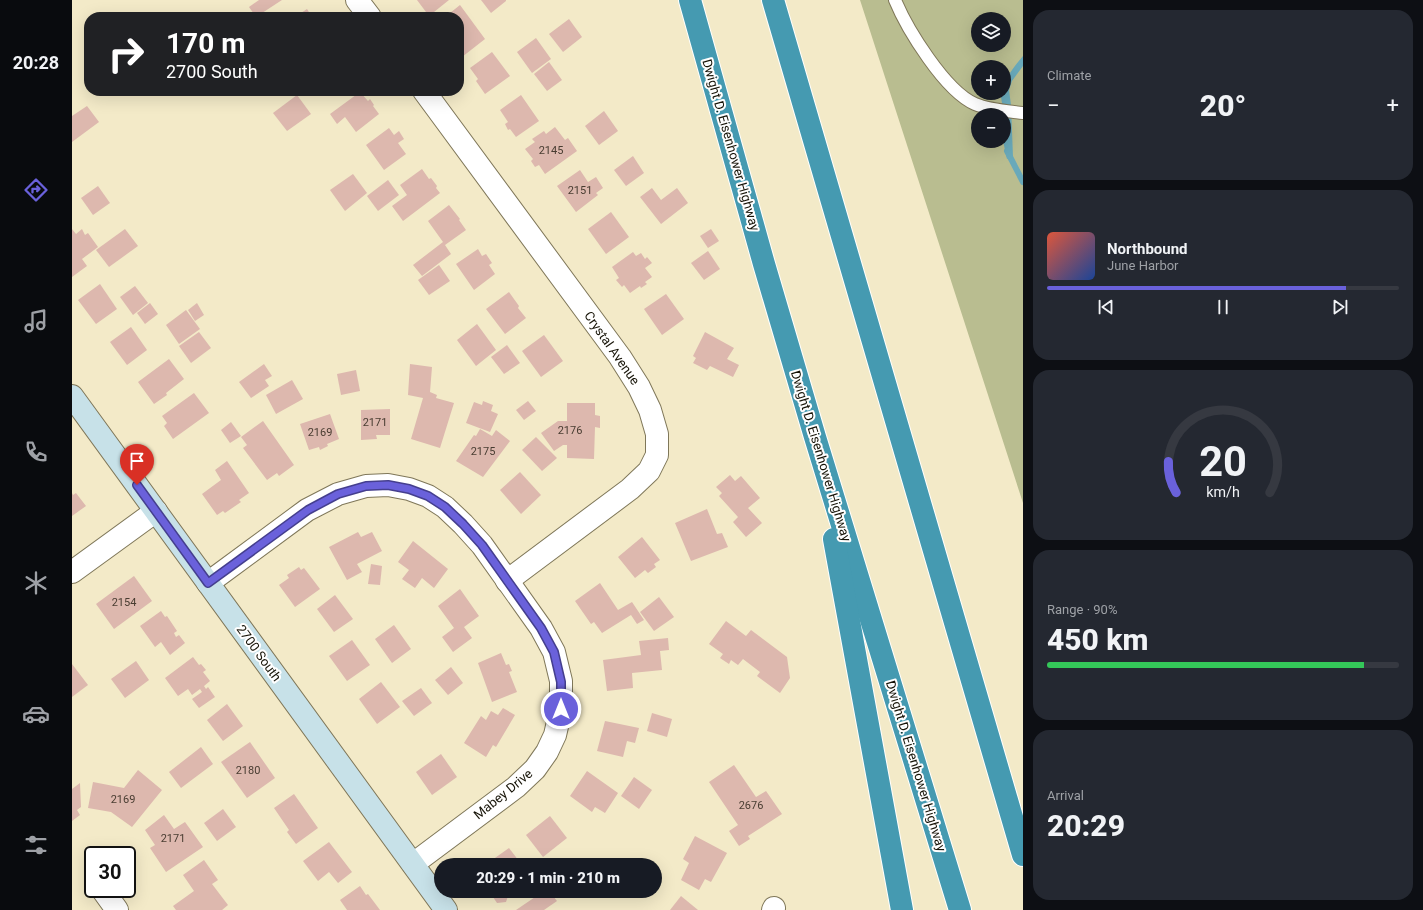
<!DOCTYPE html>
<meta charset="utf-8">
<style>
:root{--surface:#171b24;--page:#242831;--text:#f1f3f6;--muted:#9ea1a6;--line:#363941;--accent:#6a61db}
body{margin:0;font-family:Roboto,sans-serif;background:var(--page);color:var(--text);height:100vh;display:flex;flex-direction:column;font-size:15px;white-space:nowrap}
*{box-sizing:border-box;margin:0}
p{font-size:13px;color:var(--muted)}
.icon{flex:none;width:22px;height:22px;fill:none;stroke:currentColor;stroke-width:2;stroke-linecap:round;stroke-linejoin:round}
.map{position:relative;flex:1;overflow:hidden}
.sheet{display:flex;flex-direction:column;gap:10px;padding:10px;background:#0d0f14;width:400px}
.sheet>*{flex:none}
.guide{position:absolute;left:12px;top:12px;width:380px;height:84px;border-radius:16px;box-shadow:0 4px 16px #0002;background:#202124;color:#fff;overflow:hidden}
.fabs{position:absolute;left:899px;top:12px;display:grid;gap:8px}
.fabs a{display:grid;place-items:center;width:40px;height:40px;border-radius:50%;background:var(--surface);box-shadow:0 4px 16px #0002;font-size:20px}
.speed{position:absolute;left:12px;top:846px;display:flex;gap:8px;font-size:20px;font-weight:700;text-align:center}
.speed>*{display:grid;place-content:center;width:52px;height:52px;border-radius:50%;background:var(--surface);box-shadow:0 4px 16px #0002;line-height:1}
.speed .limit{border:2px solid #111;border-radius:6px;background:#fff;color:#111}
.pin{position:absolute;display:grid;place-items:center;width:34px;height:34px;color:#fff;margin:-41px -17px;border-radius:50% 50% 50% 0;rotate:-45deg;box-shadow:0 0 4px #0007}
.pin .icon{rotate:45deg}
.me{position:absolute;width:44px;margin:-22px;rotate:0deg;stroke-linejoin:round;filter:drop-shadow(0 0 3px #0008)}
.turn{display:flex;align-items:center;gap:14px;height:84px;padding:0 16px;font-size:18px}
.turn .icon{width:52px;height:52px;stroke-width:2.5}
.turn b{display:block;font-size:28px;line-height:34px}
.big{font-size:30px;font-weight:800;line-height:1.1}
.sheet .widget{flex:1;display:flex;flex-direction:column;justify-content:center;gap:6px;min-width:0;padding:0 14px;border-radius:16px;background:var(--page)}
.sheet .dial{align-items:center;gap:0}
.dial svg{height:104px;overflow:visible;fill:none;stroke:var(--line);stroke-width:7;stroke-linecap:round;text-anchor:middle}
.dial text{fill:var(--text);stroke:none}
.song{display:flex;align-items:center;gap:12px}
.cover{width:48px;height:48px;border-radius:6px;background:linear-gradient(135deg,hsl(10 70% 55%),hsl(220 70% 35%))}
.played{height:4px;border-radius:2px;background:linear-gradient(90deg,var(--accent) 85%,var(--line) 85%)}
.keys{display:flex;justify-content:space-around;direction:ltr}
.heat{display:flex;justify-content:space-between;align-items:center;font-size:22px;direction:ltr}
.charge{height:6px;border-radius:3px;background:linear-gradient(90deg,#34c759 90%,var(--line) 0)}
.trip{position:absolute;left:362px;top:858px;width:228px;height:40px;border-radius:20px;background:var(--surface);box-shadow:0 4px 16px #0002;font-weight:800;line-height:40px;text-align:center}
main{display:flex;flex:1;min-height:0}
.menu{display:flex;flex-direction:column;width:72px;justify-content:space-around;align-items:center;background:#090b0e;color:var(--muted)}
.menu .icon{width:28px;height:28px}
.menu .current{color:var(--accent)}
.menu b{font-size:18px;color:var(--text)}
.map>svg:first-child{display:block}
</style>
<main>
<nav class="menu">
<b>20:28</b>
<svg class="icon current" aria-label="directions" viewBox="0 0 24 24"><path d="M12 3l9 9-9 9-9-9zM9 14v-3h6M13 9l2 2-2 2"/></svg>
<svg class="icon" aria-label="music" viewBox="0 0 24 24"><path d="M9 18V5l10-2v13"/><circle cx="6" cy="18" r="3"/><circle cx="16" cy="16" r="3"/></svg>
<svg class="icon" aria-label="phone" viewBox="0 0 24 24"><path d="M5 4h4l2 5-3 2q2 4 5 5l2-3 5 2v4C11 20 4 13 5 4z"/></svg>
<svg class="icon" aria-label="climate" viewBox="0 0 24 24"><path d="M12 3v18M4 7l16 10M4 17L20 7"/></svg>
<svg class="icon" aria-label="car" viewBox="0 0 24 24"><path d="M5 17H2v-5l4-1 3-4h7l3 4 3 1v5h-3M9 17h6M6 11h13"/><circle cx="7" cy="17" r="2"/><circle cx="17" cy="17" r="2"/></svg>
<svg class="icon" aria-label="filters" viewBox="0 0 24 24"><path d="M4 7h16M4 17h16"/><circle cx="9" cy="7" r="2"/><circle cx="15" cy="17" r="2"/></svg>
</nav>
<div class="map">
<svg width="951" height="910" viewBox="0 0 951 910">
<rect width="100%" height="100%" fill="#f3eac8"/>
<path fill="#b9bd90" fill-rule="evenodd" d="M788,0H951V503ZM906,19H932V45H906ZM906,67H932V93H906ZM906,115H932V141H906Z"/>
<path fill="#69a9ba" d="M951,56V66L940,81L937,90L939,105L941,157L935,159L931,141H932V115L929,97L931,93H932C932,78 942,67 951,56Z"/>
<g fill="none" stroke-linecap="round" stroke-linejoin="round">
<polyline stroke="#69a9ba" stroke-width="6" points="935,151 951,182"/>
</g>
<g fill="#ddb8ae">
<polygon points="187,0 210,0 184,17 177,7"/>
<polygon points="345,0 377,0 357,16"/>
<polygon points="409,0 434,0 434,1 419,13"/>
<polygon points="388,5 413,39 390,57 387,52 387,17 373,17"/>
<polygon points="235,9 240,17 223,17"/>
<polygon points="497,19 510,37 491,52 477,34"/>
<polygon points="464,38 479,59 460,73 445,52"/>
<polygon points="420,52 438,76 413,94 404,81 406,79 398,68"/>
<polygon points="477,62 490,80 475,91 462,74"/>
<polygon points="244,91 253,91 247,96"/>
<polygon points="288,92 296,101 298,99 302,105 301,106 307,114 284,132 273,117 265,124 258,114"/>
<polygon points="225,95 239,114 215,131 201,113"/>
<polygon points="449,95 467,121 444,137 438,129 436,130 433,124 436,122 428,110"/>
<polygon points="15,106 27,122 0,142 0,116"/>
<polygon points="532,111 546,131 527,145 513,126"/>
<polygon points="483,127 493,140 496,138 505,151 473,174 467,165 463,167 459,161 461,159 453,149 463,142 460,139 472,131 474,134"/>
<polygon points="317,128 322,135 327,131 332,139 326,143 334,154 312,170 294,145"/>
<polygon points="561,156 572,173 554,186 542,170"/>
<polygon points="350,169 357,179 359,178 365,186 364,188 368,193 331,221 320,206 335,195 328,185"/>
<polygon points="508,170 516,182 524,177 531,188 524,193 526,195 504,212 485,186"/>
<polygon points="281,174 295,193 273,211 258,190"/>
<polygon points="316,180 327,195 306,211 295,196"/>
<polygon points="26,186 38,203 21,215 9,198"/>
<polygon points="580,188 589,200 605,188 616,203 589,224 568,197"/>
<polygon points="377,205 388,219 387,220 394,230 373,245 379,254 350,276 341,265 371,242 356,221"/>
<polygon points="539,212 557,237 534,254 516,229"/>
<polygon points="0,229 4,234 10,229 13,235 16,233 26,247 10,259 15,266 0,277"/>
<polygon points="53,229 66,246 37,267 24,250"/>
<polygon points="639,229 647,241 636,248 628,236"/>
<polygon points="406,249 410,256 414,254 420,263 417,265 423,274 402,290 384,264"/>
<polygon points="636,251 648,269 632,280 619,263"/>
<polygon points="561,252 564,256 569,253 573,259 575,257 580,263 573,268 580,277 573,282 575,284 569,288 568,286 558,293 552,285 550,287 544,280 547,278 540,267"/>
<polygon points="367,265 378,281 357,295 346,280"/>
<polygon points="28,284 45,309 24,324 6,300"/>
<polygon points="63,286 76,303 61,315 48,297"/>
<polygon points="437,292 447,306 446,308 454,318 433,334 414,309"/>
<polygon points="594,294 612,319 590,335 572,309"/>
<polygon points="78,303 86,314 73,324 65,313"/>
<polygon points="125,303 132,315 123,321 116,310"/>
<polygon points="114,310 128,329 107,344 94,325"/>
<polygon points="405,324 424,350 404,366 385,340"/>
<polygon points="59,327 75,350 55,365 38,342"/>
<polygon points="127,332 139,348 119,363 107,346"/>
<polygon points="633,332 662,348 655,359 667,365 661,377 638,366 635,370 621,363 624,358 621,356"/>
<polygon points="472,335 491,361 469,377 450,351"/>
<polygon points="435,345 448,363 432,374 419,357"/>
<polygon points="97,359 112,379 94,393 95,395 82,404 66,382"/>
<polygon points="192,364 200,376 193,380 197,386 179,398 167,382"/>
<polygon points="338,364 360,367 358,392 365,395 364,398 382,403 368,448 339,439 351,398 336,395"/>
<polygon points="284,370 288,391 269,395 265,374"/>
<polygon points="220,380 231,399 204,414 194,395"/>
<polygon points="122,393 137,413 101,439 92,426 95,423 90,416"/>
<polygon points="411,401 421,405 419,411 426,414 418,432 394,423 402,402 410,405"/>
<polygon points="456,401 464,411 452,420 444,410"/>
<polygon points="495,403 523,403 523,415 528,416 528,428 523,427 522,459 495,458 495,445 491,445 482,451 469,433 486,421 495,421"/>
<polygon points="318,409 318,435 304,435 305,439 289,440 289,410"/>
<polygon points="258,414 267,439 255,444 256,446 248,450 247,447 237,450 228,424"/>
<polygon points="191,421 222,465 207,476 205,473 195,480 171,448 175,445 169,437"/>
<polygon points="159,422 169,436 158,443 149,430"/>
<polygon points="408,429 420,436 424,430 438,441 411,477 384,461 402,435 404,436"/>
<polygon points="464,437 485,458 470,471 450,450"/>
<polygon points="155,461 177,493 167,500 169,502 153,513 151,511 145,515 130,494 149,480 143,470"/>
<polygon points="448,472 469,495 449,514 428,490"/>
<polygon points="658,475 663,481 669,476 688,498 676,508 690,523 674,537 661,522 666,517 647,496 650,493 644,487"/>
<polygon points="0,493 1,495 4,493 14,506 0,516"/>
<polygon points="635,509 645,534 650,533 656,547 619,561 603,523"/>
<polygon points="286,532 289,537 300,532 310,551 285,564 290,572 275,580 257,547"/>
<polygon points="570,537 588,560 582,564 584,567 576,573 573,570 563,578 546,557"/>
<polygon points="341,541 376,569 362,588 350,578 343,588 330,579 337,570 326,562"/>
<polygon points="299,564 310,566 308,585 296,584"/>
<polygon points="227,567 229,570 232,568 248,589 223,607 207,585 217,578 215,575"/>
<polygon points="62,576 80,601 42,629 24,604"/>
<polygon points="528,583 546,610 560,602 572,620 565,624 559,615 530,633 522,622 519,624 503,601"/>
<polygon points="388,589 407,616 392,627 400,638 381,652 370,637 382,628 366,606"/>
<polygon points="263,595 281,619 262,632 245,609"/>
<polygon points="587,597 602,617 582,631 568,612"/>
<polygon points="89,611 93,617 95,616 105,631 102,633 104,637 107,635 113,643 98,655 89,642 83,647 68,626"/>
<polygon points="654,621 674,636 679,630 715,657 718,678 708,693 685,676 688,672 671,659 666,665 659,660 657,664 648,658 651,654 637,644"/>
<polygon points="322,625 339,649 320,663 303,639"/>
<polygon points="596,638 597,650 588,651 590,670 560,673 561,688 535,691 531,660 569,655 567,641"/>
<polygon points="280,640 298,665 275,681 257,656"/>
<polygon points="429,653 434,665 437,664 440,671 437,672 445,692 420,702 406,663"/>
<polygon points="121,657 127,665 129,664 134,670 131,672 138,681 132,686 134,689 136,687 143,697 127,708 120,699 130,692 128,689 120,695 116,689 106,696 93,678"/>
<polygon points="64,661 77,680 53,698 39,679"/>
<polygon points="0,664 16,685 0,697"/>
<polygon points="379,667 391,683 376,695 363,680"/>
<polygon points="309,682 328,707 305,724 287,699"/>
<polygon points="349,688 360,703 342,716 330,701"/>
<polygon points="155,704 171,726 151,741 135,720"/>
<polygon points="431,708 443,715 424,747 421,745 414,757 392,743 409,716 414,720 419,711 426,715"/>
<polygon points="580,713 600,719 595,737 575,731"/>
<polygon points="533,721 567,728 563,743 555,741 551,757 525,751"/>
<polygon points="178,742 203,778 175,798 149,762"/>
<polygon points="129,747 141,764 109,788 97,772"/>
<polygon points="369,754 385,777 360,795 344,772"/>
<polygon points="662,765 684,797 694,791 710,814 676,836 678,839 667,846 657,831 666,825 637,782"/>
<polygon points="66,770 90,790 60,827 39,812 16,808 21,782 52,788"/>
<polygon points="515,771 546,793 533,813 523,807 520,812 498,796"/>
<polygon points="562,777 580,790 567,809 549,796"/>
<polygon points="8,783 9,807 5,810 8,815 0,821 0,789"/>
<polygon points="222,794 246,828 224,844 215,832 217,830 202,808"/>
<polygon points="151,809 164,827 145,841 132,823"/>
<polygon points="92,815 102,829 113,822 131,847 94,872 78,848 83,845 73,830"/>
<polygon points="478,816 495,838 471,857 454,835"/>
<polygon points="623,836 655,853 639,882 633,879 627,890 609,880 617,863 611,859"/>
<polygon points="257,842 280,872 266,883 257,872 246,881 231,861"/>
<polygon points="437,848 450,865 413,865"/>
<polygon points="132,860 146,880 140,884 156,905 150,910 104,910 101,906 122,891 111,875"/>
<polygon points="288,886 294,895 296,894 308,910 275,910 268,900"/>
<polygon points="417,891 442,891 437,893 434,902 425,903"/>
<polygon points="472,891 477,891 485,901 472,910 444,910"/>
<polygon points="609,896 626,910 598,910"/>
</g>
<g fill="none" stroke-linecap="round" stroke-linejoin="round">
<g stroke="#7f7759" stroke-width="14">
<path id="lane" d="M823,0C835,29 873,91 903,104C917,110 935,111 951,113"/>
</g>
<g stroke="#7f7759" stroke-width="24">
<g id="street">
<polyline points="285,0 298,17"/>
<polyline points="352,91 548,357 567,387 578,410 585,434 585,455 577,471 558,489 435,581"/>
<polyline points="0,572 84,511"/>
<polyline points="136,583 235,510 266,494 294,486 316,485 337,489 356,496 373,507 391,524 410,545 469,628 482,652 489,681 489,709 483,735 475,752 463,769 444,787 341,864"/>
<polyline points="30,889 45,910"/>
<polyline points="701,910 702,908"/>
</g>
</g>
<g stroke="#7f7759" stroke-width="24">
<polyline id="secondary" points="0,396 374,910"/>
</g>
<g stroke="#fff" stroke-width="24">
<g id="highway">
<polyline points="618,0 692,264 743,437 888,910"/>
<polyline points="701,0 951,855"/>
<polyline points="762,539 830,910"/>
</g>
</g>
<use href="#lane" stroke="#fff" stroke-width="12"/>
<use href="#street" stroke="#fff" stroke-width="22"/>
<use href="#secondary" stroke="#c7e1e8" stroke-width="22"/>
<use href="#highway" stroke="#459ab1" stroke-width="22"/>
</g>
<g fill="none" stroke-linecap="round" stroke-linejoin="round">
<g stroke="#453f8e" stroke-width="10">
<polyline id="route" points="65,485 136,583 236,510 266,494 294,486 316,485 337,489 356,496 373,507 391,524 410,545 469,628 482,652 489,682 489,709"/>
</g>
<use href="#route" stroke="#6a61db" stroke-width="7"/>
</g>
<g text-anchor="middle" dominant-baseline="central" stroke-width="4" stroke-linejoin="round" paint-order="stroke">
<g font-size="11" fill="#483c31">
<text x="479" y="150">2145</text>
<text x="508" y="190">2151</text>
<text x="303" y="422">2171</text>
<text x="498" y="430">2176</text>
<text x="248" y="432">2169</text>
<text x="411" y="451">2175</text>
<text x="52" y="602">2154</text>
<text x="176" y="770">2180</text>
<text x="51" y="799">2169</text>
<text x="679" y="805">2676</text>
<text x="101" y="838">2171</text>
</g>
<g font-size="13" fill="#161307" stroke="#fff">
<text transform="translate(659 145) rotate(74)">Dwight D. Eisenhower Highway</text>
<text transform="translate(540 348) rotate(55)">Crystal Avenue</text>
<text transform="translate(749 456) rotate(73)">Dwight D. Eisenhower Highway</text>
<text transform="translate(187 653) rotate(54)">2700 South</text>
<text transform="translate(844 766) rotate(73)">Dwight D. Eisenhower Highway</text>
<text transform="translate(431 794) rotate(-39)">Mabey Drive</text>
</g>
</g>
</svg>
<div class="fabs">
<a><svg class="icon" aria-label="layers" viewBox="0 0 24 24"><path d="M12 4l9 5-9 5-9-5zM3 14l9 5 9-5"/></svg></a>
<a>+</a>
<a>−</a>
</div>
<div class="speed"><div class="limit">30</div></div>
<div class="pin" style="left:65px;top:485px;background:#d93025"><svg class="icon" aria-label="arrive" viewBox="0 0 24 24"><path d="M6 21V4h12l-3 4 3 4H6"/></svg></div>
<svg class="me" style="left:489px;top:709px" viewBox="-20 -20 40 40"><circle r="17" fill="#6a61db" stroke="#fff" stroke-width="3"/><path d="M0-11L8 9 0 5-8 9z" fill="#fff"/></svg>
<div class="trip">20:29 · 1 min · 210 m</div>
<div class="guide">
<div class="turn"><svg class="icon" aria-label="right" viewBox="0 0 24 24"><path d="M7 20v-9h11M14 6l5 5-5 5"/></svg><div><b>170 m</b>2700 South</div></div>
</div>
</div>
<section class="sheet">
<div class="widget"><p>Climate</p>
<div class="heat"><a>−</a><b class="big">20°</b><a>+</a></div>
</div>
<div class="widget">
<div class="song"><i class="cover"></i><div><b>Northbound</b><p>June Harbor</p></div></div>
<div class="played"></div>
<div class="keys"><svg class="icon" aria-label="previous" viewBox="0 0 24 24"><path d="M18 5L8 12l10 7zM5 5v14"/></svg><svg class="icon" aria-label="pause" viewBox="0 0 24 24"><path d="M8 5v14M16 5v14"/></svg><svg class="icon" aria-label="next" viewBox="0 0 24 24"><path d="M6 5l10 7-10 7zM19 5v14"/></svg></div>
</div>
<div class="widget dial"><svg viewBox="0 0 100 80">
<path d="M14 69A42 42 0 1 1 86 69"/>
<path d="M14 69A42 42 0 0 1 8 45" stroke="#6a61db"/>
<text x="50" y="56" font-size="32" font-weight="700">20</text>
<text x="50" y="72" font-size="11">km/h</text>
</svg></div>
<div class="widget"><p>Range · 90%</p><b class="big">450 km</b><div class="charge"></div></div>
<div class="widget"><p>Arrival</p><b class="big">20:29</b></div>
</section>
</main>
